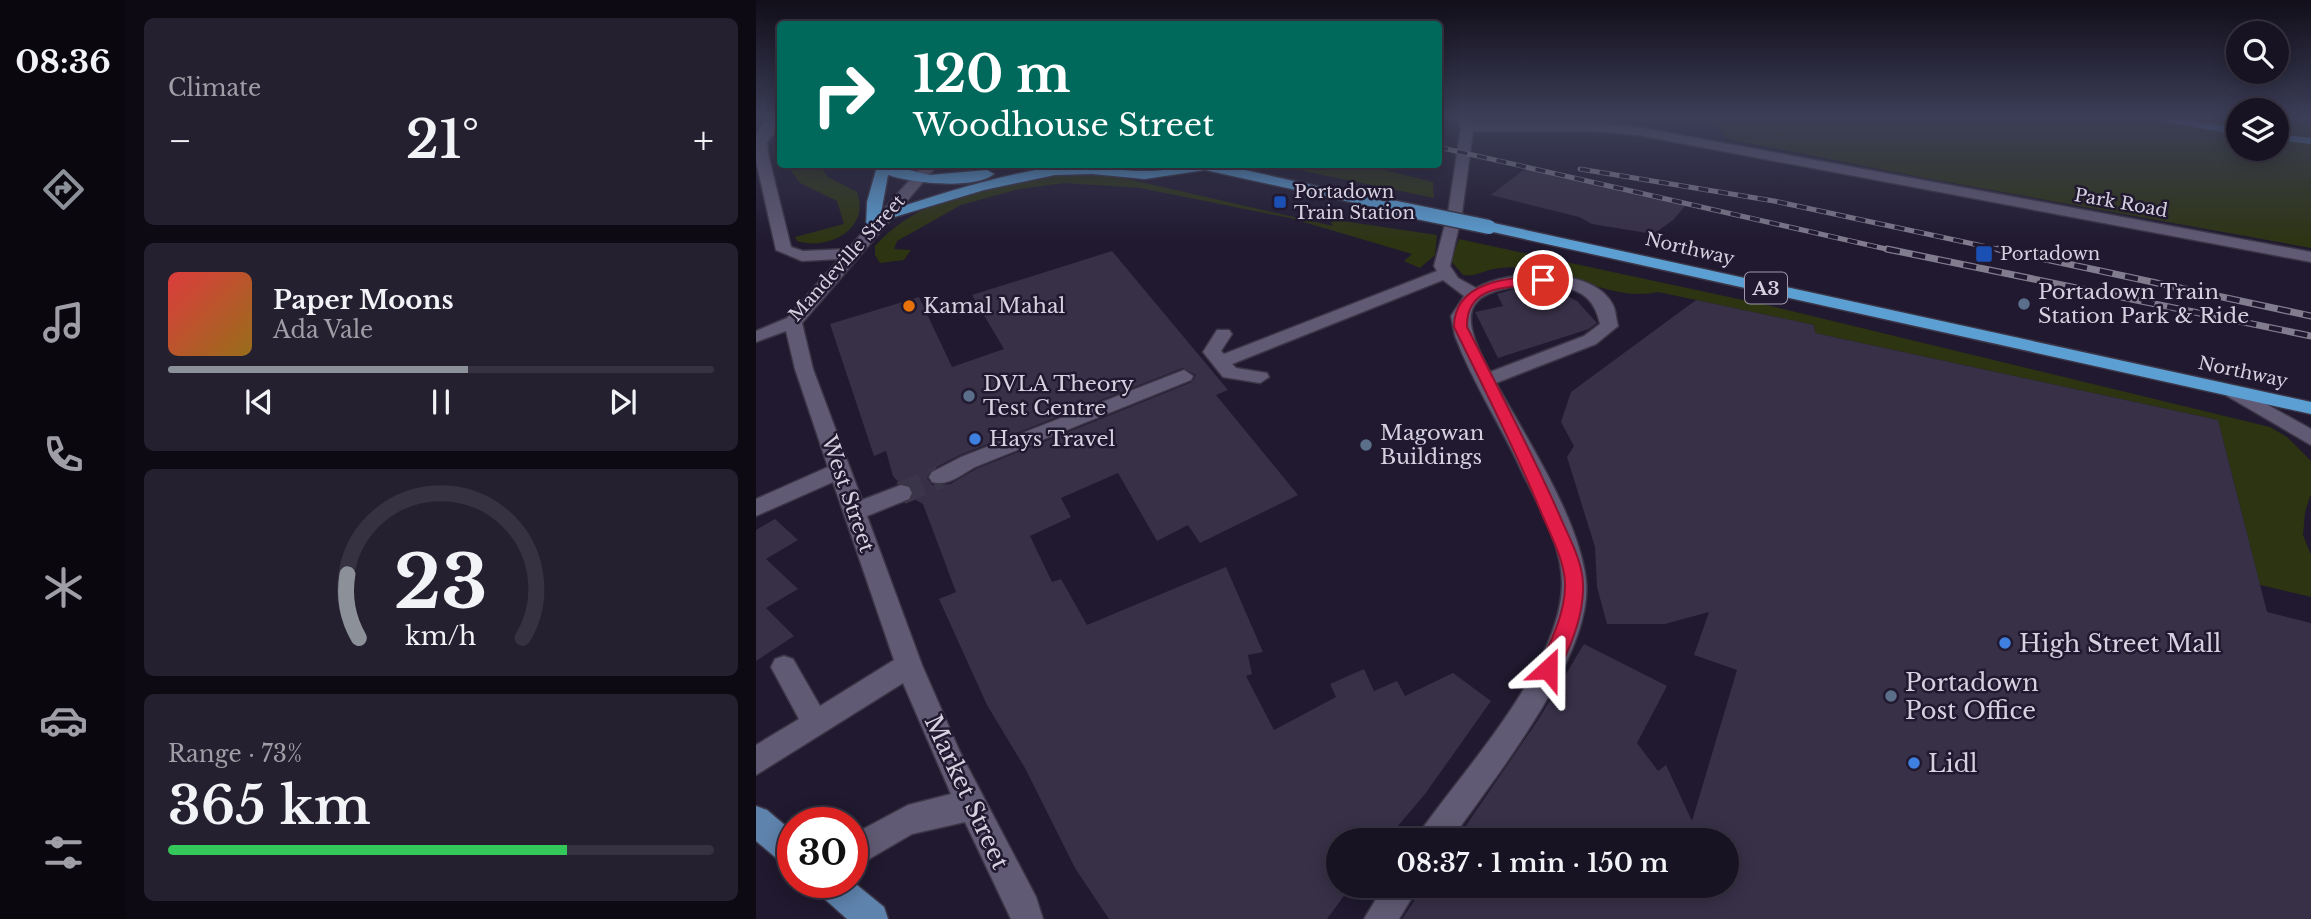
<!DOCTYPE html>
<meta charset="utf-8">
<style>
:root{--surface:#181323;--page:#252030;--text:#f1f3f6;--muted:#9f9ea6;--line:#363241;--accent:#8c9099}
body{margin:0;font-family:"Libre Baskerville",serif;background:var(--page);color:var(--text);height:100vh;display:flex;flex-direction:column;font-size:26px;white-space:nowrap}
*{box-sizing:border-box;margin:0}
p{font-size:23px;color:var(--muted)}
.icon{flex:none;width:38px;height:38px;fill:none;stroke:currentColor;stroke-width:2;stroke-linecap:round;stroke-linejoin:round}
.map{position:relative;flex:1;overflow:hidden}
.details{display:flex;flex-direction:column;gap:18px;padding:18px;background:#0d0a13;width:630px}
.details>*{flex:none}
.banner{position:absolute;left:21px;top:21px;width:665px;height:147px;border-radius:7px;box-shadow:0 4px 18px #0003,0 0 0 2px var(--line);background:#00695c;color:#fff;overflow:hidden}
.controls{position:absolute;left:1470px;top:21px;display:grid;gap:14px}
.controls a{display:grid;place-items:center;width:63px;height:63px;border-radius:50%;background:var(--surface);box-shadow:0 4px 18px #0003,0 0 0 2px var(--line);font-size:35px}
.speed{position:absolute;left:21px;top:807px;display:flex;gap:14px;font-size:35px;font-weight:700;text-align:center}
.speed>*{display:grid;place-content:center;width:91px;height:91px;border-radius:50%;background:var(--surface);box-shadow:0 4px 18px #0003,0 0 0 2px var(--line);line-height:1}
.speed .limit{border:10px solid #d22;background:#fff;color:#111}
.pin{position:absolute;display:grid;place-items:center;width:60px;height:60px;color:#fff;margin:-30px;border:4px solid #fff;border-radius:50%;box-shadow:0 2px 7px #0007}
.me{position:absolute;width:77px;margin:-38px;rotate:24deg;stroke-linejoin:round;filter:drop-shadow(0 0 5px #0008)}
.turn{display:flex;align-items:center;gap:24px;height:147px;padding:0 21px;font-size:32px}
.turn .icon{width:91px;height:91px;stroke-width:2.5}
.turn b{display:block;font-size:49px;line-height:60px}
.big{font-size:52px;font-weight:600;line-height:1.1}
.details .widget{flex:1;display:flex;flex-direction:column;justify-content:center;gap:10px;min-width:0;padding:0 24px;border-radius:10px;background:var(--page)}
.details .dial{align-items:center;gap:0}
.dial svg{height:182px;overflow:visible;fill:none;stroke:var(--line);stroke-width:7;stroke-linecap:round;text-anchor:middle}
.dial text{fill:var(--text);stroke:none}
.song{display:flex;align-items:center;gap:21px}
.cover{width:84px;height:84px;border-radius:10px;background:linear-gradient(135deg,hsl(0 70% 55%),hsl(40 70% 35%))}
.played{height:7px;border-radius:4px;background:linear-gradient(90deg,var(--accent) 55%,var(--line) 55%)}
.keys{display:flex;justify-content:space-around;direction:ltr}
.heat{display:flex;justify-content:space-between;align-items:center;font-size:38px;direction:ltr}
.charge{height:10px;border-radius:5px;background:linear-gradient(90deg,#34c759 73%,var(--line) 0)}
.trip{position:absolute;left:570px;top:828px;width:413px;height:70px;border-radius:35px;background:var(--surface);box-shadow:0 4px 18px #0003,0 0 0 2px var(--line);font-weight:600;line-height:70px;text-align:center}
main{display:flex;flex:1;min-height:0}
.menu{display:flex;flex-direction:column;width:126px;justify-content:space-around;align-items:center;background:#0a080e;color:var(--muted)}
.menu .icon{width:49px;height:49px}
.menu .current{color:var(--accent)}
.menu b{font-size:32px;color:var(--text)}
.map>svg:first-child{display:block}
</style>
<main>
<nav class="menu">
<b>08:36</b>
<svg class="icon current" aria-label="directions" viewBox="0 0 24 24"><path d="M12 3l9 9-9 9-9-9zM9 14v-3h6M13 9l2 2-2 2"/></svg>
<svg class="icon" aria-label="music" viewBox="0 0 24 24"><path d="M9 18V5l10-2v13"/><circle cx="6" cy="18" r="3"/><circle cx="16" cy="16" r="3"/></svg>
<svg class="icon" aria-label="phone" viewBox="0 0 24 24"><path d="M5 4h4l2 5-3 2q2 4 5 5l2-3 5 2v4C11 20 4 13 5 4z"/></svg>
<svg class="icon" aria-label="climate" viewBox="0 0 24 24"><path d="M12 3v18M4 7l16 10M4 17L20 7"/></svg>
<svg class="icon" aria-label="car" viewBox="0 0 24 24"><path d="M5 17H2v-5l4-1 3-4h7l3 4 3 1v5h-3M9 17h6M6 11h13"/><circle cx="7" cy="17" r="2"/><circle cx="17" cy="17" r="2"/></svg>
<svg class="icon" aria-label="filters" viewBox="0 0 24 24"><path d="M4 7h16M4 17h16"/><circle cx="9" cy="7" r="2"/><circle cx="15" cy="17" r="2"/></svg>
</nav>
<section class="details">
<div class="widget"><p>Climate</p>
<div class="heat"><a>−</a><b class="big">21°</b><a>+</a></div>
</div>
<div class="widget">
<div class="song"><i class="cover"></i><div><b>Paper Moons</b><p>Ada Vale</p></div></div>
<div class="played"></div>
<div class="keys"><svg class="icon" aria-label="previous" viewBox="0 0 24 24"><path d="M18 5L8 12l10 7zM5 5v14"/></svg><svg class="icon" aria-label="pause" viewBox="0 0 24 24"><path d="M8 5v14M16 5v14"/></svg><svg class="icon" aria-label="next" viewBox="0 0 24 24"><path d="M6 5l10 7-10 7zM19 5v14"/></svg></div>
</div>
<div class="widget dial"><svg viewBox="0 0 100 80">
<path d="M14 69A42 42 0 1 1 86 69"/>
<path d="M14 69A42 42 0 0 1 9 41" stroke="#8c9099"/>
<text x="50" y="56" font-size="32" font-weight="700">23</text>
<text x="50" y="72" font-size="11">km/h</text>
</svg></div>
<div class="widget"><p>Range · 73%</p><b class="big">365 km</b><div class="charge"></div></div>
</section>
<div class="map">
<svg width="1555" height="919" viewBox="0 0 1555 919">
<rect width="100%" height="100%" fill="#20192f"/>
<g fill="#2d3412">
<polygon points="945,116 1482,116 1482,149 1521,149 1521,116 1555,116 1555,248 1169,178 971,139 959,124"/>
<path d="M37,165H63L72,177L101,192C115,229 72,251 41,241L39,237L88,224L81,201L44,183L35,171Z"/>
<polygon points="518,165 608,165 677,182 678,198"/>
<path d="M325,172L363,177L577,226L573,219L681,235L679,255L664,268L648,261L656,254L534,218L384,188L309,183L263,189L205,205L141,241L138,249L155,250L148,260L124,263L119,255V246C168,191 256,179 325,172Z"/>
<path d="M703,239L1015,306L1514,427L1531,437L1555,461V494L1549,512L1547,535L1555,555V597L1504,585L1462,420L1059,333L1058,325L902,292C856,302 817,271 771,268C760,267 749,267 738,269C727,271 719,277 707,275L695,261Z"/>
</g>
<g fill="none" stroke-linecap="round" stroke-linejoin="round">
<g stroke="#4a7093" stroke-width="6">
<polyline points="1396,116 1482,132"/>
<polyline points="1521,137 1555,141"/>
</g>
</g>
<g fill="#383047" fill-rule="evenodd">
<polygon points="774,168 931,204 917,220 899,233 891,233 836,224 823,217 735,195 766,171"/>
<path d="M356,251L472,390L460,395L542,495L444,543L432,525L401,541L362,473L305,498L315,517L274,536L296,582L305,579L331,625L470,567L507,652L492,655L496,674L490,676L518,730L580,697L574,684L608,669L618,691L641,681L649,696L697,673L735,701L669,794L630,840H583V886H595L571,919H353L319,868L269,768L231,705L183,599L200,592L167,504L156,498L155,486L143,483L137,476L130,451L118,456L74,324L163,297L196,367L248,349L216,295ZM427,368L440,375L436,382L220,469L194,484L176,485L171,478L175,470L204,455Z"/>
<polygon points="759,289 771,301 803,292 821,301 841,323 833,329 742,358 719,312 747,306 741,294"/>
<polygon points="940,300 1058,325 1059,333 1462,420 1511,612 1555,623 1555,919 646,919 668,886 971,886 971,840 700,840 782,720 828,644 911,686 881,743 902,771 910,765 936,821 981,670 938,655 953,612 909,624 851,624 841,587 839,547 811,457 818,446 805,422 815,392"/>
<polygon points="19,519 42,540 10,559 42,589 10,608 38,636 0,661 0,530"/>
</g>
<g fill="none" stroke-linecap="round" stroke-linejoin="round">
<polyline stroke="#3b354a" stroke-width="23" stroke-dasharray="23 11" stroke-linecap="butt" points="145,493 184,477"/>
<g stroke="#3b3546" stroke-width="3">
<g id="minor">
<path d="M700,116H710L715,123H839L881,127L1555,252V262L881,135L839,131H717L706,213L694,266L702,278L720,288C751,269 838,266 857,305C860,311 860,319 862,326L840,344L740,383C770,437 823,519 830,580C838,656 737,779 695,840H662L666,829C711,766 806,663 806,583C806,546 783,506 767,474C746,427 717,384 699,336L695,316L708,296L687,280L476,364L480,368L511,373L513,377L504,383L467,377L447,352L461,330H473L476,334L465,351L468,354L681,271L678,266L692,213L705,127ZM783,284C815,287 837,290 844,324L828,336L734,372C699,307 710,290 783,284Z"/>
<polygon points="0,136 11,139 12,154 35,247 47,251 92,249 168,164 180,167 46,323 57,369 106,500 145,485 153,487 156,493 153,499 111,516 166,665 204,752 280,897 287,919 255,919 209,822 156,834 96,869 96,835 152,805 195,794 147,683 0,775 0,745 43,719 15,667 19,659 28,656 37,659 64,706 138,660 77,482 0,516 0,499 72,467 39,369 30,331 0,342 0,331 31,318 83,259 46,261 20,250 0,161"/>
<path d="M428,370L437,376L435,380L219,467C206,474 192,487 176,482L173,477L176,472L205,457Z"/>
<polygon points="1478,386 1555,429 1555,445 1471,396 1468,392 1471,388"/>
<polygon points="628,886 663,886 643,919 608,919"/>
</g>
</g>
<g stroke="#3b3546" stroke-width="3">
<g id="major">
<polygon points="0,806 11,810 37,832 37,867 26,863 0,841"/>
<polygon points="96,881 128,907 132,919 91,919 62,893 57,882"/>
</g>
</g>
<g stroke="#3b3546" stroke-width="3">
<g id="highway">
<path d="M112,164H130L173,175L231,170L238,174C218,190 156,183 132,175L125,213C182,195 238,176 297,167C328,163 358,171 389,171C416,171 436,164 462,164L636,203L643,207L636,211L449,170L389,179L336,174L299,175L228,190L125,221L126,228L118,233L110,228L111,202L120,170Z"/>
<polygon points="733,222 1555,402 1555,414 728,230 728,224"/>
</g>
</g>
<use href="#minor" fill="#615a74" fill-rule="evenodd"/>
<use href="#major" fill="#5e83ad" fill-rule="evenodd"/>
<use href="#highway" fill="#5c9fd3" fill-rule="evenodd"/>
<g stroke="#817c8e" stroke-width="5">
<g id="rail-far1">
<polyline points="0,129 24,126"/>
<polyline points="682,147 1139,251"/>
<polyline points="824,169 1018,201 1250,251"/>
</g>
</g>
<g stroke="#817c8e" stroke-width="7">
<g id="rail">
<polyline points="1131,249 1555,336"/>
<polyline points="1242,249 1555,316"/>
</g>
</g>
<use href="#rail-far1" stroke="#20192f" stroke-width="3.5" stroke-dasharray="10" stroke-linecap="butt"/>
<use href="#rail" stroke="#20192f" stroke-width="4.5" stroke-dasharray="13" stroke-linecap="butt"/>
<g stroke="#3b3546" stroke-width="17" stroke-linecap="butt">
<polyline id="minor-bridge" points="5,139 21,117"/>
</g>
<g stroke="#3b3546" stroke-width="17" stroke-linecap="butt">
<polyline id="highway-bridge" points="636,207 733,227"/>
</g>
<use href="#minor-bridge" stroke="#615a74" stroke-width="14"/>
<use href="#highway-bridge" stroke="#5c9fd3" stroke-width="14"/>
</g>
<linearGradient id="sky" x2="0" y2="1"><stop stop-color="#120e1a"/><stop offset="0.48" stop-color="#3c3e58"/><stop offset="1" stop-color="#3c3e58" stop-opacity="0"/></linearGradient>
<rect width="1555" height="244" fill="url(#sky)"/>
<path fill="#e11d48" stroke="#92132f" stroke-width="2" d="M787,276L794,280L792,283C761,289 710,280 711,327C743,389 775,451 803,514C812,536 827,561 827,585C828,615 814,650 799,676L792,678L785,676L782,669C794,643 810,613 809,583C808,559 794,534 785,512C759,449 728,388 698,327C698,281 752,278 787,276Z"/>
<g fill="#1a4fb4" stroke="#20192f" stroke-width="2.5">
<rect x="517" y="195" width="14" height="14" rx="3.5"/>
<rect x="1219" y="245" width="18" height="18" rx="3.5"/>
</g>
<g fill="#5c6f8a" stroke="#20192f" stroke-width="2.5">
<circle cx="1268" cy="304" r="7"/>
<circle cx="213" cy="396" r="7"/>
<circle cx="610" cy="445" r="7"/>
<circle cx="1135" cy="696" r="7"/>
</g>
<circle fill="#e8710a" stroke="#20192f" stroke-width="2.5" cx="153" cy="306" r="7"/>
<g fill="#3f7fe0" stroke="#20192f" stroke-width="2.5">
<circle cx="219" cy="439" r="7"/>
<circle cx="1249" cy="643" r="7"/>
<circle cx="1158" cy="763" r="7"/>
</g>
<g text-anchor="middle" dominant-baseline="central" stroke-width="5" stroke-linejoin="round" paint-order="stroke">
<g font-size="18" fill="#d5d1e0" stroke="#20192f" text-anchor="start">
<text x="538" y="192">Portadown<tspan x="538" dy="21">Train Station</tspan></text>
<text x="1244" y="254">Portadown</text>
</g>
<g font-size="18" fill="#d5d1e0" stroke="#20192f">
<text transform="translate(1365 203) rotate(10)">Park Road</text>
<text transform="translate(934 249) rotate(13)">Northway</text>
<text transform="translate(91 258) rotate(-48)">Mandeville Street</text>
<text transform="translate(1487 372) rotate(12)">Northway</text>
</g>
<rect fill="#20192f" stroke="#9f9aab" stroke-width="2" x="989" y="272.5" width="42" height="31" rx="5"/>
<g font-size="19" font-weight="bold" fill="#d5d1e0">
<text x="1010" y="288">A3</text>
</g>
<g font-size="21" fill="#d5d1e0" stroke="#20192f" text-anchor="start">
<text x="1282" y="292">Portadown Train<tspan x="1282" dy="24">Station Park &amp; Ride</tspan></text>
<text x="167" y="306">Kamal Mahal</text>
<text x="227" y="384">DVLA Theory<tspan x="227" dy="24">Test Centre</tspan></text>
<text x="624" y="433">Magowan<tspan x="624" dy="24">Buildings</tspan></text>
<text x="233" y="439">Hays Travel</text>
</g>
<g font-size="21" fill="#d5d1e0" stroke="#20192f">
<text transform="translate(92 494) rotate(71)">West Street</text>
</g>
<g font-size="24" fill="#d5d1e0" stroke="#20192f" text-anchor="start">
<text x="1263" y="643">High Street Mall</text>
<text x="1149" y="682">Portadown<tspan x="1149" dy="28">Post Office</tspan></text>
<text x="1172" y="763">Lidl</text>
</g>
<g font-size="24" fill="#d5d1e0" stroke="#20192f">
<text transform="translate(211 792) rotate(65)">Market Street</text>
</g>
</g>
</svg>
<div class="controls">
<a><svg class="icon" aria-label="search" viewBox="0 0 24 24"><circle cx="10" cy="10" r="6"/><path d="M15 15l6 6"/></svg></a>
<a><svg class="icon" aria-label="layers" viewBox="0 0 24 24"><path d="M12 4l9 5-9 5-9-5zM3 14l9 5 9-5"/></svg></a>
</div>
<div class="speed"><div class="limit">30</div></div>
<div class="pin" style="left:787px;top:280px;background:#d93025"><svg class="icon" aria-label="arrive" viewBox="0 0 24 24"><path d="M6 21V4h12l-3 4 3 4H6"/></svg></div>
<svg class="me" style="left:792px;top:669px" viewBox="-20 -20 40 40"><path d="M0-17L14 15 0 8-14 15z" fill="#e11d48" stroke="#fff" stroke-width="4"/></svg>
<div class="trip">08:37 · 1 min · 150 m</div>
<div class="banner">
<div class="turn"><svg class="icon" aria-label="right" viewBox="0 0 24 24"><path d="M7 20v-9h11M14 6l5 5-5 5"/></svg><div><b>120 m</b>Woodhouse Street</div></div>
</div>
</div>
</main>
